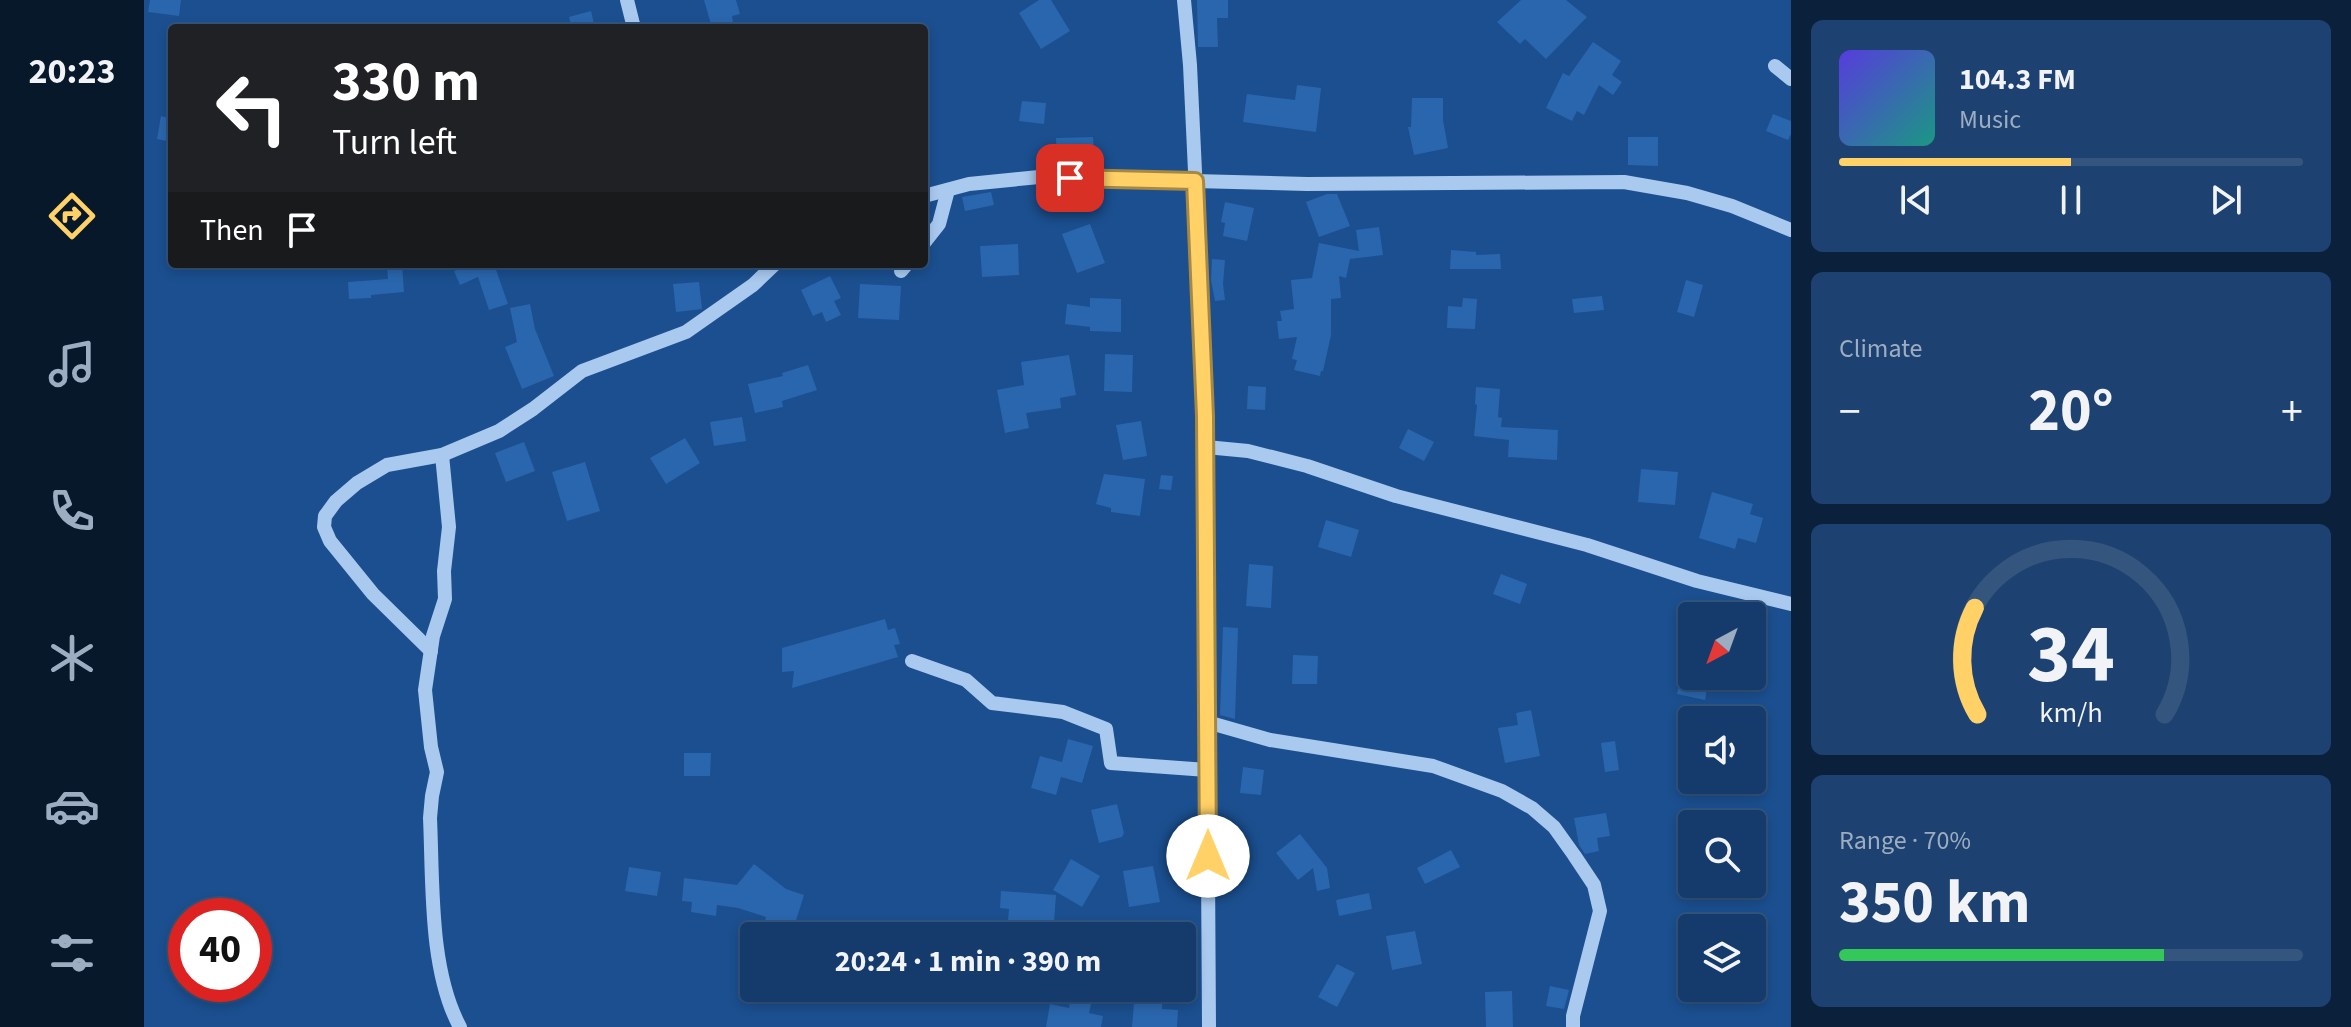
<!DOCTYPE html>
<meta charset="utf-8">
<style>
:root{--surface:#143b6b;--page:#1d4271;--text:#f1f3f6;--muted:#9dadc1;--line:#33557e;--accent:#ffd166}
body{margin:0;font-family:"Source Sans 3",sans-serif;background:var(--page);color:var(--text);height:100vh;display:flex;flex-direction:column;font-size:30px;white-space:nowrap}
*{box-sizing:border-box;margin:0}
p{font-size:26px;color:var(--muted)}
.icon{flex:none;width:44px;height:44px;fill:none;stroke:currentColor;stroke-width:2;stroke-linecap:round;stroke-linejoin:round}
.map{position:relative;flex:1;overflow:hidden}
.panel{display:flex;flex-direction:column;gap:20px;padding:20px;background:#0b203b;width:560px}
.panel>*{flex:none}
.hud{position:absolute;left:24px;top:24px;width:760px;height:244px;border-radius:8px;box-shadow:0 4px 12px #0003,0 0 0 2px var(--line);background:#202124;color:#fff;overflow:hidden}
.needle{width:52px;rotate:221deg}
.tools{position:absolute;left:1534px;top:602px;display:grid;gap:16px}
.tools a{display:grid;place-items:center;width:88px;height:88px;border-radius:8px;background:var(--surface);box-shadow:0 4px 12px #0003,0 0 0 2px var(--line);font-size:40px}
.speed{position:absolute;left:24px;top:898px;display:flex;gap:16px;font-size:40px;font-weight:700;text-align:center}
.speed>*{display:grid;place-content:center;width:104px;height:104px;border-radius:50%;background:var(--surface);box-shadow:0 4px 12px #0003,0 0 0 2px var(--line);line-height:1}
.speed .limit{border:12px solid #d22;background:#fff;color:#111}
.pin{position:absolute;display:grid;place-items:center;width:68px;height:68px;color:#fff;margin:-34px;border-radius:16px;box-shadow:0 4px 12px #0006}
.me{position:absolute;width:88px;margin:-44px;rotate:0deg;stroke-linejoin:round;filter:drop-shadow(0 0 6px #0008)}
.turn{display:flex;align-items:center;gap:28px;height:168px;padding:0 32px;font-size:36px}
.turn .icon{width:104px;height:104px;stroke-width:2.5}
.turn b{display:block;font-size:56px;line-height:68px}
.then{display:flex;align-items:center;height:76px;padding:0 32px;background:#0003;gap:16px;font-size:30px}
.big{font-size:60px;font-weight:700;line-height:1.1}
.panel .card{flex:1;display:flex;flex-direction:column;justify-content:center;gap:12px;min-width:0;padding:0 28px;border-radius:12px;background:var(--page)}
.panel .dial{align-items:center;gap:0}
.dial svg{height:208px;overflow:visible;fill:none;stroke:var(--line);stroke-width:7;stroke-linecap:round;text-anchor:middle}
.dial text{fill:var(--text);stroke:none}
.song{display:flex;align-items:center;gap:24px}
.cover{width:96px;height:96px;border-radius:12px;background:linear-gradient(135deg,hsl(250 70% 55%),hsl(170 70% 35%))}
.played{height:8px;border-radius:4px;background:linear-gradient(90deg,var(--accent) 50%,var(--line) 50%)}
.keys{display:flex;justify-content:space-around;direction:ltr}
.heat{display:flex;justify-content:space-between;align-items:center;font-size:44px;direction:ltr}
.charge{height:12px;border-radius:6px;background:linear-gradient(90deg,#34c759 70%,var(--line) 0)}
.trip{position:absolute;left:596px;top:922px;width:456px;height:80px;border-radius:8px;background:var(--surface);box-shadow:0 4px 12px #0003,0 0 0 2px var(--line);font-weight:700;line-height:80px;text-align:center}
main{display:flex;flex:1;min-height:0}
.tabs{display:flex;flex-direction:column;width:144px;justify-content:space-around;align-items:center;background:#08182b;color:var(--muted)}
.tabs .icon{width:56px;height:56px}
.tabs .current{color:var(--accent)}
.tabs b{font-size:36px;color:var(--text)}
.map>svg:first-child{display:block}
</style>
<main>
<nav class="tabs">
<b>20:23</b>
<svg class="icon current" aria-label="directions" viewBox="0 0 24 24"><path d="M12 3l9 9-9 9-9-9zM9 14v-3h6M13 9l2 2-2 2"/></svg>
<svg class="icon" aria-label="music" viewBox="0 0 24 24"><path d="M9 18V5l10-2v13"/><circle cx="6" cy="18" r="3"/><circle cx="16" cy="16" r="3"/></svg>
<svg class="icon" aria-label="phone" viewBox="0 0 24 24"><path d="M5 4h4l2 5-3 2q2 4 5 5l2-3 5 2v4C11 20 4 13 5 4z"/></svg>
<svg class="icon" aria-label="climate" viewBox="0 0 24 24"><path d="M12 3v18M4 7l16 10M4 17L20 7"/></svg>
<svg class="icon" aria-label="car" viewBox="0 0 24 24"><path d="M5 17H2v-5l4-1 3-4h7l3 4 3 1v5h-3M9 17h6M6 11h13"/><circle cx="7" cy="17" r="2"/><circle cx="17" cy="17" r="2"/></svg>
<svg class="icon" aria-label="filters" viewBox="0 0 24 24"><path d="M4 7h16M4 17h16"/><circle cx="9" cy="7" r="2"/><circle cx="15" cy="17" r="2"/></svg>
</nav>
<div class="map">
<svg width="1647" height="1027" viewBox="0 0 1647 1027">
<rect width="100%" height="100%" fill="#1b4f8f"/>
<g fill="#2a66ad">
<polygon points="6,0 37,0 35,16 4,12"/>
<polygon points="560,0 592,0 596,14 588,16 590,28 568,28"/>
<polygon points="895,0 907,0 926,31 897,49 875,13"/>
<polygon points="1053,0 1084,0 1084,18 1073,18 1074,47 1054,47"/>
<polygon points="1377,0 1422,0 1443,17 1402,59 1381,39 1376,44 1353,22"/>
<polygon points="447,11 451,28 428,28 425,17"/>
<polygon points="1449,42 1477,61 1468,75 1478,82 1469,95 1455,85 1440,115 1433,111 1428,121 1402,108 1419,73 1425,76"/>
<polygon points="1153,85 1177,88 1172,132 1099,122 1103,94 1151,100"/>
<polygon points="1268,98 1299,98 1299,120 1304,148 1270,155 1264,127 1267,127"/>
<polygon points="878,101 902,103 900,124 875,121"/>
<polygon points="1629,114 1647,121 1647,134 1644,140 1622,131"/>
<polygon points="17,116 28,119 28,142 13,139"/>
<polygon points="949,137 951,163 913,165 912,138"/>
<polygon points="1484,137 1514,137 1514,166 1484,165"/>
<polygon points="847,192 850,205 821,211 818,197"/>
<polygon points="1183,194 1193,194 1206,226 1175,237 1162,202"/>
<polygon points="1081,202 1110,208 1103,241 1079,236 1081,223 1077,222"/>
<polygon points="946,224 961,263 933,273 918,234"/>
<polygon points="1235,227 1239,255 1206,259 1202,278 1195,276 1197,298 1187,299 1187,335 1179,371 1177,371 1176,376 1150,370 1153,360 1148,359 1153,337 1135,339 1133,321 1138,321 1136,311 1150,309 1147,280 1168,278 1175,243 1215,251 1212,230"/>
<polygon points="874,244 875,275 838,277 836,246"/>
<polygon points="1307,250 1332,252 1332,255 1356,254 1357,269 1306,269"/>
<polygon points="1068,259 1081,260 1079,284 1081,300 1071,301 1067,280"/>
<polygon points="243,264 258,264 260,292 227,295 227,298 205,299 204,282 244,279"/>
<polygon points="326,264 350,264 364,304 345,310 334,277 316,285 310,271"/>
<polygon points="686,276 697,298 690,301 697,315 682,322 678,312 669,316 657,290"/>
<polygon points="1542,280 1559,285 1550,317 1533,312"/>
<polygon points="555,282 558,309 532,312 529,284"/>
<polygon points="716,284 757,286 755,320 714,318"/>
<polygon points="1458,296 1460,310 1430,313 1428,299"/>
<polygon points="946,298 977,299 977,332 946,331 946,327 921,324 923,304 946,307"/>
<polygon points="1319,298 1333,299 1331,329 1303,328 1304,306 1318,307"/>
<polygon points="386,304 391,329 410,376 378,389 361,347 373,342 366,308"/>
<polygon points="961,354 989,355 988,392 960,391"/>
<polygon points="925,355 932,395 916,398 917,408 882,413 885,428 861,433 853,390 880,385 877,362"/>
<polygon points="664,365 673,390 638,401 639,407 611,413 604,384 639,376 638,373"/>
<polygon points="1104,386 1122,387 1121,410 1103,409"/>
<polygon points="1332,387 1356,389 1354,417 1358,418 1357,427 1414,430 1413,460 1364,457 1365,440 1330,436 1333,405 1331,404"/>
<polygon points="598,417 602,441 570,446 566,422"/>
<polygon points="997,421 1003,456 979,460 972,425"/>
<polygon points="1264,429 1290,442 1280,461 1255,448"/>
<polygon points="541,438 556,463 522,484 506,458"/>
<polygon points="380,442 391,471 362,482 351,453"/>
<polygon points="441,462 456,511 423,521 408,472"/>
<polygon points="1497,469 1534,472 1531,505 1494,502"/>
<polygon points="960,474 1001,479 996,516 967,512 967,508 952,504"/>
<polygon points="1017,475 1029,476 1027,490 1015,489"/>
<polygon points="1568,492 1609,504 1606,514 1619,518 1612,543 1594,538 1591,549 1555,538"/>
<polygon points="1182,520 1215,530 1207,557 1174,547"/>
<polygon points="1105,564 1129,566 1127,608 1102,606"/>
<polygon points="1357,574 1383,584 1376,604 1349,594"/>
<polygon points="741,619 744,630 751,628 756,644 750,645 754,657 648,688 650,671 638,672 638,648"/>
<polygon points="1079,627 1094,628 1091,719 1076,715"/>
<polygon points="1149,655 1174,656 1173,684 1148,684"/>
<polygon points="1538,672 1548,674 1548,676 1565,678 1561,700 1533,694"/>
<polygon points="1387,710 1396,756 1361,763 1354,728 1374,725 1372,713"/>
<polygon points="924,739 949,746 938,783 917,777 912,795 887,788 896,756 918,762"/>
<polygon points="1471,741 1475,770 1461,772 1457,743"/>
<polygon points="540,753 567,753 566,776 540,776"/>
<polygon points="1099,767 1120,770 1117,795 1096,793"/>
<polygon points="973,804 980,833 978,837 955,843 947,810"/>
<polygon points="1462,813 1466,836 1453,838 1455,851 1441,854 1435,845 1430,818"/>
<polygon points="1156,834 1183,868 1186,888 1173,891 1169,868 1154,880 1132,853"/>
<polygon points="1307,850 1316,867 1281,884 1273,868"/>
<polygon points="927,859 956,876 938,907 909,890"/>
<polygon points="610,864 642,889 660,895 647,936 619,929 622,917 594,908 573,905 572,916 547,912 548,902 538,901 540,878 593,885"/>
<polygon points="1009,866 1016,902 985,907 979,871"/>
<polygon points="485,867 517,872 513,896 481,891"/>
<polygon points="857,891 912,895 909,936 863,934 865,909 856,908"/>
<polygon points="1225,893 1228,909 1195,916 1192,900"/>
<polygon points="1271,931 1278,964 1248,970 1242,936"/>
<polygon points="1193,964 1211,973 1193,1007 1174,997"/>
<polygon points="1406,986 1425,990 1420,1009 1402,1006"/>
<polygon points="985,988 1019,988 1018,1009 1034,1010 1033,1027 988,1027 990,1003 984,1003"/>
<polygon points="1368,991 1369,1027 1342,1027 1341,992"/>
<polygon points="927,996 948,1000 945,1013 959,1016 957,1027 902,1027 906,1004 925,1008"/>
</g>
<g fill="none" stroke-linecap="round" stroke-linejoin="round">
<g stroke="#a9c9ee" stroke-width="14">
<polyline points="483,0 490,28"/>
<polyline points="1040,0 1046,65 1061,384 1065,1027"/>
<polyline points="1631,66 1647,79"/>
<polyline points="780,196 825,184 895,177 1163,184 1480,182 1543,193 1588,206 1647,230"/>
<polyline points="780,243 795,224 804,190"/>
<polyline points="757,271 763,264"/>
<polyline points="1062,447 1104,451 1163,466 1252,496 1443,545 1553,581 1647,604"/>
<path d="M298,455L305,527L300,571L301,599L289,636L281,690L287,747L293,772L288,796L286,818C289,883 285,970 316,1027"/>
<polyline points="287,651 229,594 186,541 180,527 181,516 192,501 213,483 243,465 298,455 355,431 389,409 438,371 542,332 609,285 631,264"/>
<polyline points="768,661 822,680 848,703 919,712 962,729 967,763 1063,770"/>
<polyline points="1063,722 1126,740 1289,766 1358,791 1388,808 1410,827 1430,855 1450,885 1456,911 1429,1016 1429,1027"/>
</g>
</g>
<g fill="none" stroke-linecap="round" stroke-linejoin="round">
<g stroke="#a68842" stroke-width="20">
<polyline id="route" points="926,178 1051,181 1061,416 1064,856"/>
</g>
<use href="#route" stroke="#ffd166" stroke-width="14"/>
</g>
</svg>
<div class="tools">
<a><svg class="needle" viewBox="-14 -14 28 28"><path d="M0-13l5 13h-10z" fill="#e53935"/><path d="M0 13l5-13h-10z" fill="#9dadc1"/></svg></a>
<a><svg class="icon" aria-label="sound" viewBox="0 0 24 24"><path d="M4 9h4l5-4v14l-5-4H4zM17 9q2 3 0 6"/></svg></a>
<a><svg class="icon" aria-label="search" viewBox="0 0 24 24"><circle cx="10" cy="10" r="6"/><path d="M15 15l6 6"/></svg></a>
<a><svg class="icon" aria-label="layers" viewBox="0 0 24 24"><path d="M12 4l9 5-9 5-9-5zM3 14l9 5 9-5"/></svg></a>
</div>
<div class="speed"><div class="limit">40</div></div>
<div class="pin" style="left:926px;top:178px;background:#d93025"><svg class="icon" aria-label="arrive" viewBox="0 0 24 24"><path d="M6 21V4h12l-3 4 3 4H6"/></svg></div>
<svg class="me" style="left:1064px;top:856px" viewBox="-20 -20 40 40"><circle r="19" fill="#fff"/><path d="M0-13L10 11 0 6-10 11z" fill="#ffd166"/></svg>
<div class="trip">20:24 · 1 min · 390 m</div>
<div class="hud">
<div class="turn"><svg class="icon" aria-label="left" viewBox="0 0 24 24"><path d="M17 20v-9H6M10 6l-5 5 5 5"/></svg><div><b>330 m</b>Turn left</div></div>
<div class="then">Then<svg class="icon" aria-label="arrive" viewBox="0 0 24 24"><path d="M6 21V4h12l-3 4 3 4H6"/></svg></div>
</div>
</div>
<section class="panel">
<div class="card">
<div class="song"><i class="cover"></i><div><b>104.3 FM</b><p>Music</p></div></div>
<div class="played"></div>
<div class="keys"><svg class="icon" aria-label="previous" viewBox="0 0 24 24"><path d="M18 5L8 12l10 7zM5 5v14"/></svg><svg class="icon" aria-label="pause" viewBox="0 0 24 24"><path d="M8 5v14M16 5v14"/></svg><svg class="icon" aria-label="next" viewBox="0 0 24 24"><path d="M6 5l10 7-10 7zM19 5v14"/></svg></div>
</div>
<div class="card"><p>Climate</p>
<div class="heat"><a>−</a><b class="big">20°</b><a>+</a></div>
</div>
<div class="card dial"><svg viewBox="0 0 100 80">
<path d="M14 69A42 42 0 1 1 86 69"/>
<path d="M14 69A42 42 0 0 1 13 28" stroke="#ffd166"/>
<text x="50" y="56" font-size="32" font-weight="700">34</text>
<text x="50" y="72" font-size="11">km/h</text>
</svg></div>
<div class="card"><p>Range · 70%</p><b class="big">350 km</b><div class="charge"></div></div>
</section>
</main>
